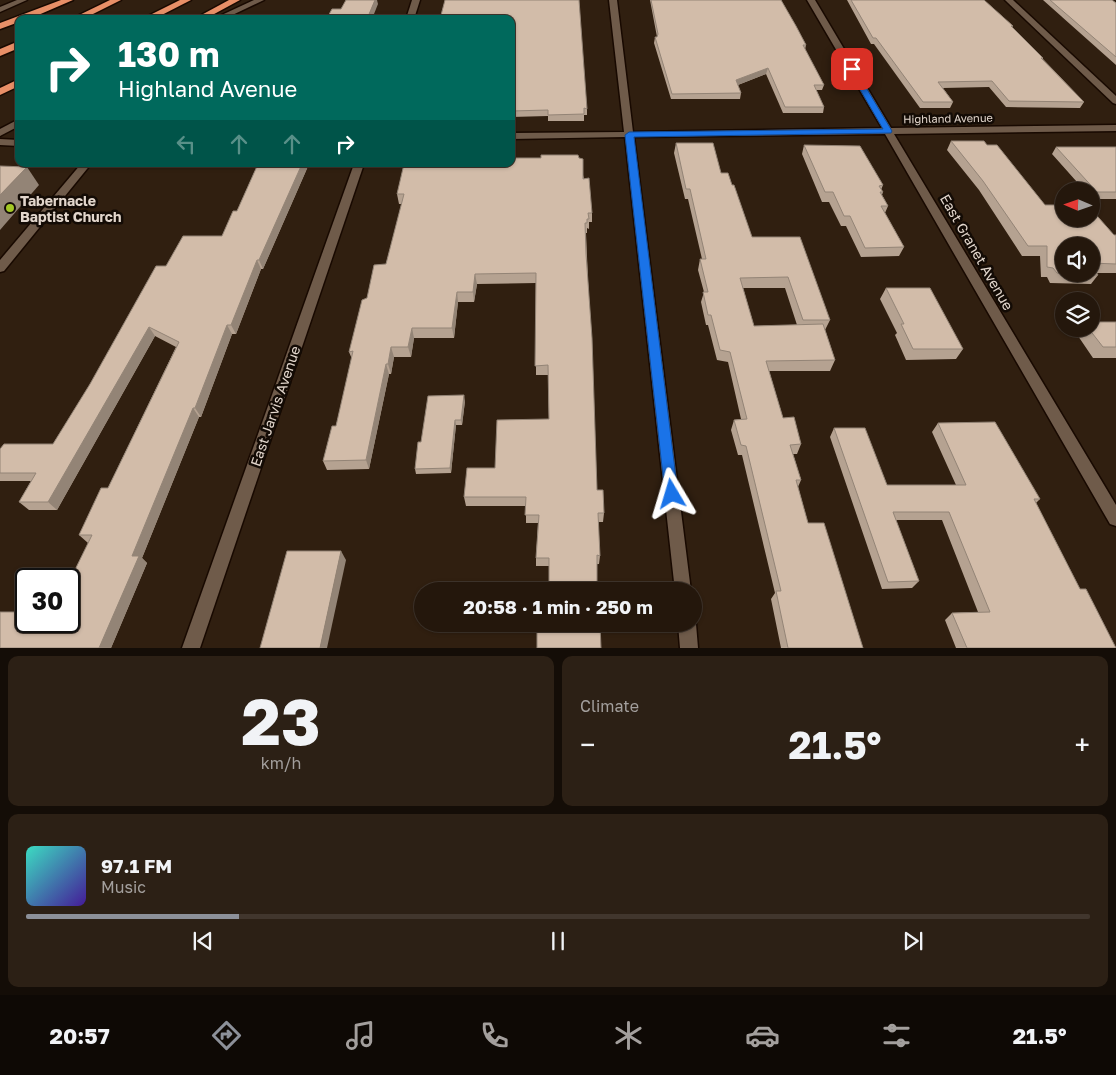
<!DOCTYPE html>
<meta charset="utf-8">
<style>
:root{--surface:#24170c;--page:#2c2015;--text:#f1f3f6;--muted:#a39f9d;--line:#41362d;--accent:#8c9099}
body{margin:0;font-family:"Golos Text",sans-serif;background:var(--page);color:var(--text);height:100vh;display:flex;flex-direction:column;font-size:19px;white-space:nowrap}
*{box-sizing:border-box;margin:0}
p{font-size:16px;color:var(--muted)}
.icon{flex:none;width:28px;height:28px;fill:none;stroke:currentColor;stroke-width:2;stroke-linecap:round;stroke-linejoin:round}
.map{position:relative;height:648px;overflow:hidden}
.side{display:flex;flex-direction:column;gap:8px;padding:8px;background:#140d07;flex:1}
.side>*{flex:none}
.guide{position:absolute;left:15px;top:15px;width:500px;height:152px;border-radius:10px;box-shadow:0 1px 4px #0004,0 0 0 1px var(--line);background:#00695c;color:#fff;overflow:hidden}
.needle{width:32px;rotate:272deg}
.tools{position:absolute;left:1055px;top:182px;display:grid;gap:10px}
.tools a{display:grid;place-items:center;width:45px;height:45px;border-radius:50%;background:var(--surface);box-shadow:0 1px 4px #0004,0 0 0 1px var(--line);font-size:25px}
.speed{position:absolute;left:15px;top:568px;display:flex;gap:10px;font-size:25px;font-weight:700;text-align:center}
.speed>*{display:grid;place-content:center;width:65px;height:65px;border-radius:50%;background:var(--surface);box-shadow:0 1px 4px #0004,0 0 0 1px var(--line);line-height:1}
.speed .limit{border:2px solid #111;border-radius:8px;background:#fff;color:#111}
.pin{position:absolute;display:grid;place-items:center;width:42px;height:42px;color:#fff;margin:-21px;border-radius:10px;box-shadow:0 2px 8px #0006}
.me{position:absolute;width:55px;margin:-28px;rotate:353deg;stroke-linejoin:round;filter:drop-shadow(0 0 4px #0008)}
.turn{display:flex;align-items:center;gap:18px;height:105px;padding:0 20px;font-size:22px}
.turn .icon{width:65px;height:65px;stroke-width:2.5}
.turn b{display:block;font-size:35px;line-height:42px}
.lanes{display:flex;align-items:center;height:48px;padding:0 20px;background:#0003;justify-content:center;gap:25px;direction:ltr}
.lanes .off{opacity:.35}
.big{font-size:38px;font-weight:700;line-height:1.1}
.side .card{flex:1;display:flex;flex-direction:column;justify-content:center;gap:8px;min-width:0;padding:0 18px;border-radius:10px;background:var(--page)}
.side .dial{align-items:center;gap:0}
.dial b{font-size:65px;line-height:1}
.song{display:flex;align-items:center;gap:15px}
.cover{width:60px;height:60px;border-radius:8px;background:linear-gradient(135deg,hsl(170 70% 55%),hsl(260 70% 35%))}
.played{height:5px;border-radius:2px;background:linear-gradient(90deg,var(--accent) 20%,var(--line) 20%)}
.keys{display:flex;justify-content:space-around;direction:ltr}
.heat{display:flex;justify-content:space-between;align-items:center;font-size:28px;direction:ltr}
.side .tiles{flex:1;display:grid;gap:8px;grid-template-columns:1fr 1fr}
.card:last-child{grid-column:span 2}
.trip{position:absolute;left:414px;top:582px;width:288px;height:50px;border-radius:25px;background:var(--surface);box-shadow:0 1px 4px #0004,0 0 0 1px var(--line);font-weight:700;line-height:50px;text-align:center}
.menu{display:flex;height:80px;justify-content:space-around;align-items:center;background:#0e0905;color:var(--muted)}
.menu .icon{width:35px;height:35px}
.menu .selected{color:var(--accent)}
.menu b{font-size:22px;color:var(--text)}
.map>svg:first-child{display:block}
</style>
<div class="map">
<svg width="1116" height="648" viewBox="0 0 1116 648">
<rect width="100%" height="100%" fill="#301f10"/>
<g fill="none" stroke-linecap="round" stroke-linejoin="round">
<g stroke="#180900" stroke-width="3">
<g id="street">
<polygon points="412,0 420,0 414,19 406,19"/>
<polygon points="609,0 617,0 633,132 882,128 807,0 815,0 891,128 1116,125 1116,131 894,134 1116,505 1116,526 1110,524 885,134 634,137 691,591 675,591 625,137 511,139 511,133 624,132"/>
<polygon points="1005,0 1013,0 1116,96 1116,104 1113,103"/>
<polygon points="0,139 19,140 19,146 0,145"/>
<polygon points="81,164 91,164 4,271 0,272 0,260"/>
<polygon points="354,164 364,164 200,648 182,648"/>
<polygon points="692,618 696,624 698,648 680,648 678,624 692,624"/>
</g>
</g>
<g stroke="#180900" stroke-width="3">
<g id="secondary">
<polygon points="17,0 27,0 0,12 0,7"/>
<polygon points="254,0 264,0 224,19 213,19"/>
<polygon points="19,119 19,126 0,136 0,129"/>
</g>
</g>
<g stroke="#180900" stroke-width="3">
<g id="highway">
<polygon points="61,0 73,0 29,19 19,19 19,22 0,29 0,23"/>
<polygon points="110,0 121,0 83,19 71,19"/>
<polygon points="180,0 191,0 154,19 142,19"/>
<polygon points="229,0 240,0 205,19 194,19"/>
<polygon points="19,41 19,48 0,56 0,49"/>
<polygon points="19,79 19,86 0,95 0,88"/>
</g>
</g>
<use href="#street" fill="#6f5b4a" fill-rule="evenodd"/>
<use href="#secondary" fill="#6f5b4a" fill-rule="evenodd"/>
<use href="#highway" fill="#e88f67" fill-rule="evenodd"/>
</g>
<g fill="#b5a291" fill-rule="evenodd">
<polygon points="650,0 781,0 806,45 805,50 824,85 822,90 816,90 824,107 823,113 783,113 766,74 738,85 741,93 740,99 671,99 654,43 655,37 657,37"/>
<polygon points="847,0 984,0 1013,26 1012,27 1043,58 1043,59 1084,102 1080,108 1006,107 989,87 943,88 953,102 950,108 920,108 874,44 871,44"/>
<polygon points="1043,0 1112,0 1116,3 1116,65"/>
<polygon points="511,19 587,109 587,115 584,115 584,121 548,121 548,116 511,117"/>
<path d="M951,141L987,145L1045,205L1114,235H1116V273H1097L1098,275L1091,284L1050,283L1047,277H1041L1040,256H1022L979,190L947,150ZM1091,246V274H1064Z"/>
<path d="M676,143L721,173L732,185L752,237L830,320L825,330L835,360L830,371H769L783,418L801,444L797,454H793L801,480L798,487L808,523L863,648H781L771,599L775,593L742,455H738L731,430L734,420L741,419L728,362L717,360L708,325H706L701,302L704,292L698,270L700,259H702L688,199H685L674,153ZM743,288H785L797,325L754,326Z"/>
<polygon points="804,145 883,185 881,190 883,192 882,195 888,206 885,213 904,247 899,256 861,257 846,226 841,226 829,202 822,202 802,154"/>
<polygon points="1056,147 1116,147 1116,199 1092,199 1091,198 1091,191 1085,191 1052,154"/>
<polygon points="579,158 592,213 592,222 589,222 589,229 587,228 587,233 586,233 597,490 604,513 603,522 598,522 600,556 599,564 549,566 536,566 536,558 538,523 526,523 526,506 466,506 464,497 549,419 548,375 536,375 536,283 477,284 474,302 458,302 454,338 414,338 411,357 394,357 391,374 389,374 369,469 327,470 323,461 336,426 352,359 349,352 367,298 386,264 402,204 399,204 397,194"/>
<polygon points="258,164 309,164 263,269 261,269 236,334 232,334 201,417 199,417 142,558 147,563 111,648 0,648 69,621 88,543 79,535 108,488 176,347 155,336 57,510 29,510 19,502 31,481 0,481 0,449 53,444 166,266 222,236 237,211"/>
<polygon points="886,288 963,349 956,359 906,360 895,335 897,333 880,299"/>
<polygon points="1116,322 1116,358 1093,358 1076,333 1079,329 1091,329"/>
<polygon points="465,401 462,425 456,425 451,473 416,474 415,469 421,442"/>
<polygon points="938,423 1040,499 1036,503 1080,589 1116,648 956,648 945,620 952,613 978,612 942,520 896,520 919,581 912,588 882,589 830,437 834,428 887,485 956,485 932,432"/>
</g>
<g fill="#938476">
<polygon points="375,0 377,0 378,4 372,19 367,19"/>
<polygon points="768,68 766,74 735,86 736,80"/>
<polygon points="302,164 309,164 263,269 259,260"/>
<polygon points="27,167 39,185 0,230 0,195"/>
<polygon points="257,260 261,269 236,334 231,325"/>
<polygon points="475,274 477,284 474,302 473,292"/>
<polygon points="457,292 458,302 454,338 452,328"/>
<polygon points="227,325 232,334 201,417 195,408"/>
<polygon points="149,327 155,336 57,510 48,502"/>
<polygon points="412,328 414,338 411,357 408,347"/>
<polygon points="391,347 394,357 391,374 388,364"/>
<polygon points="386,364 389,374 369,469 366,460"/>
<polygon points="464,395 465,401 462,425 461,420"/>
<polygon points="193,408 199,417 142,558 147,563 111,648 99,648 132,556"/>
<polygon points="455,420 456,425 451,473 450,468"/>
<polygon points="341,551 346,560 327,648 320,648"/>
</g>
<g fill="#d2bca9" stroke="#938476">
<polygon points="346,0 375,0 367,19 305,19 327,18 332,9 341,9"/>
<polygon points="445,0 579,0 587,109 584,108 584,114 548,115 548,110 511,111 511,19 440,19"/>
<polygon points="651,0 781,0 796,26 806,45 803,45 824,85 814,85 824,107 785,107 768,68 736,80 741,93 672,94 655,37 657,37 658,34"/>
<polygon points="851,0 984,0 1013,26 1011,26 1043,58 1041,58 1084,102 1009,101 992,81 938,82 953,102 923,102 876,38 873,38"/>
<polygon points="1050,0 1112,0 1116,3 1116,57"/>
<polygon points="951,141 984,141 987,145 997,145 1045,205 1064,205 1064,219 1091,219 1091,209 1114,235 1116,235 1116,264 1091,263 1091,246 1064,246 1064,274 1057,273 1053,268 1047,267 1047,246 1028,246 983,181"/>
<polygon points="676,143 713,143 721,173 728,173 732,185 734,185 752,237 800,237 830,320 803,320 788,277 740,278 754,326 823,324 835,360 766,361 783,418 794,417 801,444 790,445 801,480 796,480 808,523 824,523 863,648 788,648 776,591 781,591 746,446 741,445 734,420 747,419 730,352 720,350 711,315 708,315 703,292 708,292 700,259 706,259 690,189 686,189"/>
<polygon points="804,145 860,146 883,185 879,186 883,192 880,192 888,206 881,206 904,247 865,248 850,216 844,216 833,192 825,192"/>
<polygon points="1056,147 1116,147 1116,192 1097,192"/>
<polygon points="541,155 578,155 579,158 583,159 583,179 589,178 592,213 588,213 589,219 587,219 587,223 585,223 586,254 592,338 597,490 603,490 604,513 598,513 600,556 597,555 597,591 549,591 549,558 536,558 539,515 525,515 526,497 464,497 467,468 495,468 497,420 549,419 548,365 535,366 536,273 475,274 473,292 457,292 452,328 412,328 408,347 391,347 388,364 386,364 366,460 323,461 332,426 336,426 353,351 349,352 362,300 367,298 374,265 386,264 404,194 397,194 404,164 511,164 511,158 541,158"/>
<polygon points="258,164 302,164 259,260 257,260 231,325 227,325 195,408 193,408 132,556 139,556 99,648 0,648 0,612 26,612 26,621 69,621 69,582 92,535 79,535 101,488 108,488 179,342 149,327 48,502 19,502 36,473 0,473 0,449 4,444 53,444 90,384 156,266 166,266 183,236 222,236 233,211 237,211"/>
<polygon points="0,166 27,167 0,195"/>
<polygon points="1091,265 1098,275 1069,274 1091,274"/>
<polygon points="886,288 930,288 963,349 913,349 901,324 904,324"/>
<polygon points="1091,322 1116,322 1116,347 1103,347 1089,329 1091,329"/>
<polygon points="464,395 461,420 455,420 450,468 415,469 418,442 421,442 428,396"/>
<polygon points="995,422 1040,499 1034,499 1080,589 1086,589 1116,648 967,648 952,613 990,612 949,512 893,512 919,581 888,582 834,428 865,428 887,485 966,485 938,423"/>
<polygon points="287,551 341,551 320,648 260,648"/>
<polygon points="537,624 600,624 601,648 537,648"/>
</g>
<polygon fill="#1a73e8" stroke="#114b97" points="849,67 855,69 892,131 891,133 634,137 678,494 676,499 672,501 667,499 665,494 625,135 629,132 883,129 848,69"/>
<circle fill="#a4c825" stroke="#130b05" stroke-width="2" cx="10" cy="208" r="5"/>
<g text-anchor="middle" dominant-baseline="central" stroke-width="5" stroke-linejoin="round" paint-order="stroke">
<g font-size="11" fill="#e2d6cc" stroke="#130b05">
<text transform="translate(948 118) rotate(-1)">Highland Avenue</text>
</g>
<g font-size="14" font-weight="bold" fill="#e2d6cc" stroke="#130b05" text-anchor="start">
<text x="20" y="200">Tabernacle<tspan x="20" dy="16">Baptist Church</tspan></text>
</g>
<g font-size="14" fill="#e2d6cc" stroke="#130b05">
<text transform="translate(977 252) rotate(60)">East Granet Avenue</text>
<text transform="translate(275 406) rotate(-71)">East Jarvis Avenue</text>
</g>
</g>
</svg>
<div class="tools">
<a><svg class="needle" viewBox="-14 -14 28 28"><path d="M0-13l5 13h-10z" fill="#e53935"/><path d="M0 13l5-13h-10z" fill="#a39f9d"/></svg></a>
<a><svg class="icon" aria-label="sound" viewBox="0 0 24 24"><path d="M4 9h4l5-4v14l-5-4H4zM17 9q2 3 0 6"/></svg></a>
<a><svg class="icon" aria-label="layers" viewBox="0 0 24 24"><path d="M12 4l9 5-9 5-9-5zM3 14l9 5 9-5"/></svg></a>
</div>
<div class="speed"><div class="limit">30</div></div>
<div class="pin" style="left:852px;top:69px;background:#d93025"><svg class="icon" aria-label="arrive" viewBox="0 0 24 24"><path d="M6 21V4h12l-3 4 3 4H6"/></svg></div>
<svg class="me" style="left:672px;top:494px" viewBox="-20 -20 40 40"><path d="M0-17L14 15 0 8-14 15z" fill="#1a73e8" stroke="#fff" stroke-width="4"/></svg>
<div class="trip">20:58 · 1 min · 250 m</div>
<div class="guide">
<div class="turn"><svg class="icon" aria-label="right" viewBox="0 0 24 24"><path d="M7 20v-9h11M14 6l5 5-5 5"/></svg><div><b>130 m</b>Highland Avenue</div></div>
<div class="lanes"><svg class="icon off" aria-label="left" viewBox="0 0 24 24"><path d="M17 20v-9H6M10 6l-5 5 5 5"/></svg><svg class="icon off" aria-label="ahead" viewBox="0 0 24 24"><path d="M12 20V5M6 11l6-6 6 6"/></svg><svg class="icon off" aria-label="ahead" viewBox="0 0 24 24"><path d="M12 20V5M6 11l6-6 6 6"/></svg><svg class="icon" aria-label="right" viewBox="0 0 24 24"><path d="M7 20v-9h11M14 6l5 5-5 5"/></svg></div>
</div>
</div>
<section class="side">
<div class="tiles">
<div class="card dial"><b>23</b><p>km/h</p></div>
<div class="card"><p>Climate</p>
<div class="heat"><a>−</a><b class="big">21.5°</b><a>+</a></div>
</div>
<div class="card">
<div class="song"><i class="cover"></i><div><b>97.1 FM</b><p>Music</p></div></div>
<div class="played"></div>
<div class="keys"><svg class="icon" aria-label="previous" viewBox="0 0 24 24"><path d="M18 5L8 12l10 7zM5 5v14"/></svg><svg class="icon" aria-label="pause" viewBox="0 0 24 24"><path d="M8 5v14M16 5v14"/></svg><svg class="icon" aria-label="next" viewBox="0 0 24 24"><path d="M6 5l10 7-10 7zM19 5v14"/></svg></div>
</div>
</div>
</section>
<nav class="menu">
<b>20:57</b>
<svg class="icon selected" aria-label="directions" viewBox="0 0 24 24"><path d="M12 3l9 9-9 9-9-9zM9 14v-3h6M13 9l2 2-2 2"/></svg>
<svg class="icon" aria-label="music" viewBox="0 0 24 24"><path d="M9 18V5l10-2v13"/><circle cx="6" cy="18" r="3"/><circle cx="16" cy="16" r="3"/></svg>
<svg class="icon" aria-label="phone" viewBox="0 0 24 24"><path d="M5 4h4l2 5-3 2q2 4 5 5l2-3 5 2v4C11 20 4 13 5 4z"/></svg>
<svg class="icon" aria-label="climate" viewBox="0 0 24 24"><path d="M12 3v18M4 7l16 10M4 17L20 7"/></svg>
<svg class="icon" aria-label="car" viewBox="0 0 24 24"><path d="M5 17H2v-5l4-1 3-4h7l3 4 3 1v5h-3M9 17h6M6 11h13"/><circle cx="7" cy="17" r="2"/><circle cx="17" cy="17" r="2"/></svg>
<svg class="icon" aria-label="filters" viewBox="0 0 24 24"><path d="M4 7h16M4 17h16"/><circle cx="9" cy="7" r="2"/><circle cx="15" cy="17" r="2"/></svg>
<b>21.5°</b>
</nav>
